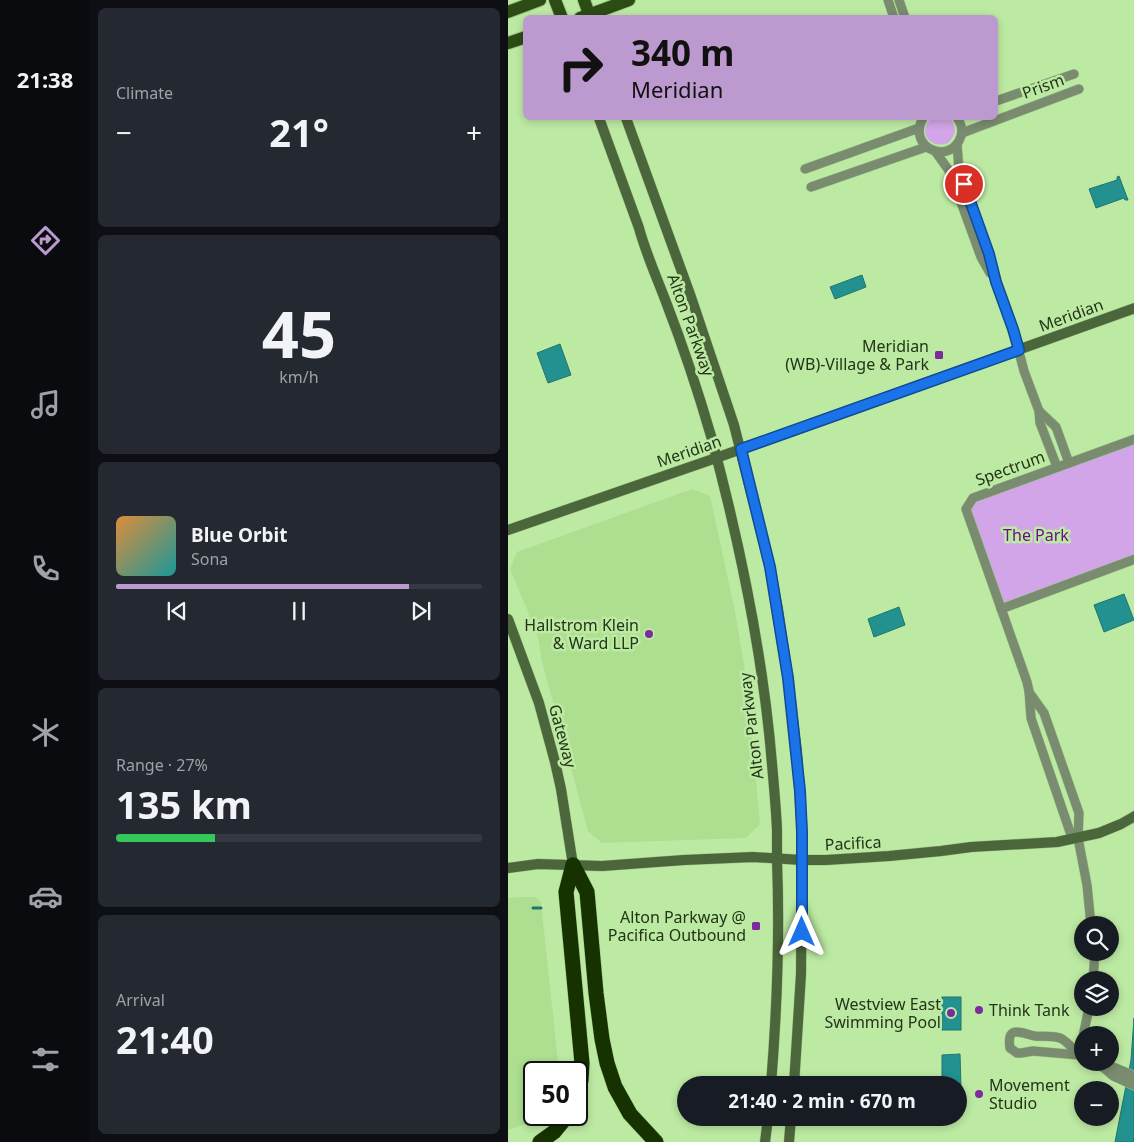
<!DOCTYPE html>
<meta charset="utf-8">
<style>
:root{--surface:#171b24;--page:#242831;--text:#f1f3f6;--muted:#9ea1a6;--line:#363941;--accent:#bc99ce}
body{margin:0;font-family:"Noto Sans",sans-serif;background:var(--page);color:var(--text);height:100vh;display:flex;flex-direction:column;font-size:19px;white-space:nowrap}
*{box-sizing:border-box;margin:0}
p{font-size:16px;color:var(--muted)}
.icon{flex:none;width:28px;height:28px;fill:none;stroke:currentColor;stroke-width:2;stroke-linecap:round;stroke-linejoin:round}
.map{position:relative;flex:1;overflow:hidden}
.drawer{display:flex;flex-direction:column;gap:8px;padding:8px;background:#0d0f14;width:418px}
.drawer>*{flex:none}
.top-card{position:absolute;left:15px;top:15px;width:475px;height:105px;border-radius:8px;box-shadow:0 2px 8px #0003;background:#bc99ce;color:#111;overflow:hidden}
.buttons{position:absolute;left:566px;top:916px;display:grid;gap:10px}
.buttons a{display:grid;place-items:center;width:45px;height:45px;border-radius:50%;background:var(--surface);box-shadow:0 2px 8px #0003;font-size:25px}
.speed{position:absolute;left:15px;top:1061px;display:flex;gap:10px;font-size:25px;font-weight:700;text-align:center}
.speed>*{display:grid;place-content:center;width:65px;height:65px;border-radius:50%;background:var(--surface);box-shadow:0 2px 8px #0003;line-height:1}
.speed .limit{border:2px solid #111;border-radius:8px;background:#fff;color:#111}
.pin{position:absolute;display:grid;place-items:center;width:42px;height:42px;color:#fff;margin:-21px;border:2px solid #fff;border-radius:50%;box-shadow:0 1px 5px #0007}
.me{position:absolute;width:55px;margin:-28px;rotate:0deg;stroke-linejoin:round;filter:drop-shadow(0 0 4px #0008)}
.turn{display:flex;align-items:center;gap:18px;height:105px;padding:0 25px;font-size:22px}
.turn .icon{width:65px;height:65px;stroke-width:2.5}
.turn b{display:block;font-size:35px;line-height:42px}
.big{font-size:38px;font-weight:700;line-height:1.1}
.drawer .widget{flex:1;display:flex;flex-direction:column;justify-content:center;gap:8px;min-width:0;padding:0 18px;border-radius:8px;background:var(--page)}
.drawer .dial{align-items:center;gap:0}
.dial b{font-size:65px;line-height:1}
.song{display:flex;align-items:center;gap:15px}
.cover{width:60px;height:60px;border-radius:8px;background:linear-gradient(135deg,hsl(30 70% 55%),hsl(180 70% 35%))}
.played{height:5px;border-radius:2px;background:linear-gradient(90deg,var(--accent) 80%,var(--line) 80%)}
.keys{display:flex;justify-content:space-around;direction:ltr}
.heat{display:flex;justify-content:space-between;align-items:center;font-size:28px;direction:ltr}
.charge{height:8px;border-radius:4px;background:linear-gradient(90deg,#34c759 27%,var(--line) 0)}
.trip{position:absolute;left:169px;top:1076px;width:290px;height:50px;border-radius:25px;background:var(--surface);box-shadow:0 2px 8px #0003;font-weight:700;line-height:50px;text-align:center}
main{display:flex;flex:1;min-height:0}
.menu{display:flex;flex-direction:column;width:90px;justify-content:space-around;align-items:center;background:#090b0e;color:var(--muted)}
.menu .icon{width:35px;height:35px}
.menu .selected{color:var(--accent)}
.menu b{font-size:22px;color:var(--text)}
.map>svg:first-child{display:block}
</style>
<main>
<nav class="menu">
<b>21:38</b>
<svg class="icon selected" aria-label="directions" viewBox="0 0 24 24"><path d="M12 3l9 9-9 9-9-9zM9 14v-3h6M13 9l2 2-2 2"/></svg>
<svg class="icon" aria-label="music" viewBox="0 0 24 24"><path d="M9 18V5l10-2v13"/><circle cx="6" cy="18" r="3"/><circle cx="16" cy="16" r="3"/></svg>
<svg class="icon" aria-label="phone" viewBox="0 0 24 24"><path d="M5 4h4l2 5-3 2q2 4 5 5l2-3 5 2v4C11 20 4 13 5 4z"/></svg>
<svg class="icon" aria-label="climate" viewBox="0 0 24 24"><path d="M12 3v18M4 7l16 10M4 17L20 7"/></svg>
<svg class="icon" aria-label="car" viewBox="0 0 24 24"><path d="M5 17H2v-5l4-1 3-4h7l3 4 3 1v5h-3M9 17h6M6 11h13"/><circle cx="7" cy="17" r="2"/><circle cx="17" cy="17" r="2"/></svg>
<svg class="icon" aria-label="filters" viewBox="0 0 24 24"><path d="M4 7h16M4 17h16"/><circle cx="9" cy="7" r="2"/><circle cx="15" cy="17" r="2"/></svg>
</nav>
<section class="drawer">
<div class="widget"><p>Climate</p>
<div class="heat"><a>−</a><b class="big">21°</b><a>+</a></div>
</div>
<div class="widget dial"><b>45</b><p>km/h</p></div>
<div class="widget">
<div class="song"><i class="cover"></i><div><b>Blue Orbit</b><p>Sona</p></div></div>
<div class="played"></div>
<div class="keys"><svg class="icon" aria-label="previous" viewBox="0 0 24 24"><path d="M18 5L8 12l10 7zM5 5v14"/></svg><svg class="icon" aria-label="pause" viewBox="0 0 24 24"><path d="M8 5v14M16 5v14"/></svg><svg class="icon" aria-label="next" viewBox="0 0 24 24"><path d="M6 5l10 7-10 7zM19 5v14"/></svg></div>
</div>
<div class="widget"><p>Range · 27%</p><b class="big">135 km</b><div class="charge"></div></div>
<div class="widget"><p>Arrival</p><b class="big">21:40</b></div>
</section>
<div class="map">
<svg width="627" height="1142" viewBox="0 0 627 1142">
<rect width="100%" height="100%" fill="#bdeaa3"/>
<g fill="#aedf91">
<polygon points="184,489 202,496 227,611 239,682 252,824 238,838 94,843 80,831 33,658 31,643 28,631 2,569 9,552"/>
<polygon points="16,897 27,897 33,902 51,1071 50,1072 26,1072 26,1115 30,1115 24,1120 15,1125 0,1130 0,898"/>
</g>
<g fill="#d1a5e7">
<path d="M423,118H441C450,126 448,135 440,143C422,150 409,132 423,118Z"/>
<polygon points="626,439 626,559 493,609 458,509 465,498"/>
</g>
<g fill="#229190" stroke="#22756c">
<polygon points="611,176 620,200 617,200 616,198 588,208 581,189 609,180 609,177"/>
<polygon points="354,275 358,287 327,299 322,287"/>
<polygon points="52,344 63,375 40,383 29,353"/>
<polygon points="616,594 626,620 596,632 586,605"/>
<polygon points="391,607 397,625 366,637 360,619"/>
<rect x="434" y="997" width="19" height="33"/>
<polygon points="626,1018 626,1142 607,1142 623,1060"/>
<polygon points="452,1054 453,1087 450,1087 450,1085 434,1085 434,1055"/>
</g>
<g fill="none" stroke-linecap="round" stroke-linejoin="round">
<polyline stroke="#22756c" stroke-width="3" points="25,908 33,908"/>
<g stroke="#9ec687" stroke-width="10">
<g id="street">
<polyline points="380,0 386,18"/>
<polyline points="391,0 397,18"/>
<polyline points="488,101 566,74"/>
<path d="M415,118C398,149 444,166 453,136C455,129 453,123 449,118"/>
<polyline points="454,133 571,89"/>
<polyline points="449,144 451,169 481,254 488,282 505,329 516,371 531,411 532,423 549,467"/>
<polyline points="427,151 442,172 473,257 482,273"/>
<polyline points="297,169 411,128"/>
<polyline points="303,187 418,147"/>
<polyline points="531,411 548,427 561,463"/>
<polyline points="493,609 627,559"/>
<polyline points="521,692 536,713 571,813 570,838 579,885 583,925"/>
<polyline points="570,838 562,832 523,718 521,691 519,682 458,509 465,498 627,439"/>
<polyline points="585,980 587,952"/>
<path d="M571,1055L525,1051L513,1053H509L502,1048C498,1023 515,1034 527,1036C535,1037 547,1035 554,1039C562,1044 567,1052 575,1057"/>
<polyline points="571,1055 581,1008"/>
<polyline points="584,1062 596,1068 605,1076 627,1086"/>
<polyline points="596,1068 605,1067 627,1076"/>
</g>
</g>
<g stroke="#9ec687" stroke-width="11">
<g id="secondary">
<path d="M91,118L131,228C138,254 149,278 158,302C175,346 190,391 203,436C232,544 255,653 264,764C266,786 268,808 269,830C269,840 269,851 269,861C272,936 269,1010 263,1085"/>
<polyline points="118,118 183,297 226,425 262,567 270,610 280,678 289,753 294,828 293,974 286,1085"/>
<polyline points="0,530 208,458 627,308"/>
<polyline points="0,619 31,703 47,762 53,789 65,865"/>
<polyline points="0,868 30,864 94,866 176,860 245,857 294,860 318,860 381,856 433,851 463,847 549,842 591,833 613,824 627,816"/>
<polyline points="257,1142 260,1118"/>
<polyline points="281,1142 283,1118"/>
</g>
</g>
<g stroke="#9ec687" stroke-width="14">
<g id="primary">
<polyline points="47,0 54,18"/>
<polyline points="76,0 81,14"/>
<polyline points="0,12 32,0"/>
<polyline points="72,18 121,0"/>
<polyline points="0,43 18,37"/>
</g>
</g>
<g stroke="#9ec687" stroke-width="16">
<g id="highway">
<polyline points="65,865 79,892 88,993 94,1039 99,1063 107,1087 122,1114 148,1142"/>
<polyline points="65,865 58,892 74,1063 73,1080 69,1097"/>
<polyline points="32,1142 46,1132 60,1115"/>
</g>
</g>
<use href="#street" stroke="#798c6f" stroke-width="9"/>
<use href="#secondary" stroke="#4c663c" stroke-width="10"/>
<use href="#primary" stroke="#2c4b15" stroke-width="12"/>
<use href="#highway" stroke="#163200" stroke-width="15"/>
</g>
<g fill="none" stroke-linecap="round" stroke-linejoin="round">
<g stroke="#114b97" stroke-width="12">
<polyline id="route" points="294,932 294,832 292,791 280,678 262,567 233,449 511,350 505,329 488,282 481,254 456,184"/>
</g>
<use href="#route" stroke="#1a73e8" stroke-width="9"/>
</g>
<g fill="#7c2b9c" stroke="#bdeaa3" stroke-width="2">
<rect x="426" y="350" width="10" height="10" rx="2.5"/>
<circle cx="141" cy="634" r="5"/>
<rect x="243" y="921" width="10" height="10" rx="2.5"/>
<circle cx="471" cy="1010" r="5"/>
<circle cx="443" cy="1013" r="5"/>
<circle cx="471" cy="1094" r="5"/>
</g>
<g text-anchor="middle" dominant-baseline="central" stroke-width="5" stroke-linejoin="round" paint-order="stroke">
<g font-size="16" fill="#233418" stroke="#bdeaa3">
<text transform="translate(535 86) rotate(-20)">Prism</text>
<text transform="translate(563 315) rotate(-20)">Meridian</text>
<text transform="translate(183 325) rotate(70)">Alton Parkway</text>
<text transform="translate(181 451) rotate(-19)">Meridian</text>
<text transform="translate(502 468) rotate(-20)">Spectrum</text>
<text transform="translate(243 726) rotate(-97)">Alton Parkway</text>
<text transform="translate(55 736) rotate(75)">Gateway</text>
<text transform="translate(345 843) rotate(-3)">Pacifica</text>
</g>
<g font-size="16" fill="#233418" stroke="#bdeaa3" text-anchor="end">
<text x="421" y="346">Meridian<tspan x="421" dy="18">(WB)-Village &amp; Park</tspan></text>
<text x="131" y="625">Hallstrom Klein<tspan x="131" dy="18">&amp; Ward LLP</tspan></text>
<text x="238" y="917">Alton Parkway @<tspan x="238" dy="18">Pacifica Outbound</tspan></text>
<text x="433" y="1004">Westview East<tspan x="433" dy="18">Swimming Pool</tspan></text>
<text x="481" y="1010" text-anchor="start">Think Tank</text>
<text x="481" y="1085" text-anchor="start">Movement<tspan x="481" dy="18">Studio</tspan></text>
</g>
<g font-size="16" fill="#6b0e8b" stroke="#bdeaa3">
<text x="528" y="535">The Park</text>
</g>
</g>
</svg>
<div class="buttons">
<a><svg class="icon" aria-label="search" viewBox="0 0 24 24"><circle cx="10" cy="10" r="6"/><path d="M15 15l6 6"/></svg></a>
<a><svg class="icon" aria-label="layers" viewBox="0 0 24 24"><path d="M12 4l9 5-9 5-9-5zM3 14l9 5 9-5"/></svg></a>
<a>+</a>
<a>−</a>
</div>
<div class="speed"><div class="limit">50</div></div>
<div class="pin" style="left:456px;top:184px;background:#d93025"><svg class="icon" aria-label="arrive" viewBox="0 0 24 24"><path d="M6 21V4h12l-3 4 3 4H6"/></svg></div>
<svg class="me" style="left:294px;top:932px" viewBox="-20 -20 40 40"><path d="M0-17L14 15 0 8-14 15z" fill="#1a73e8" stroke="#fff" stroke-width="4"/></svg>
<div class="trip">21:40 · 2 min · 670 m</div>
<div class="top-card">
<div class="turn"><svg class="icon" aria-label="right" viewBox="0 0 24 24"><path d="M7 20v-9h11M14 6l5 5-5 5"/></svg><div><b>340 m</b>Meridian</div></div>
</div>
</div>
</main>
